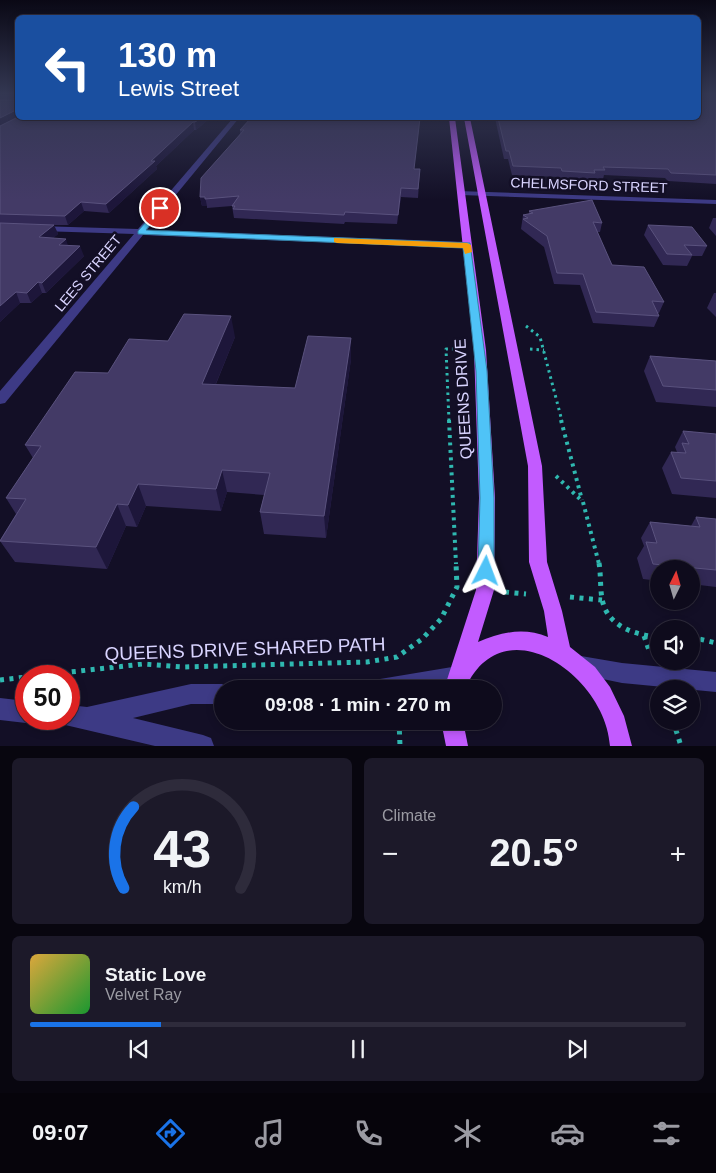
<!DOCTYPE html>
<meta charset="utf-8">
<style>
:root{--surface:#0e0b1c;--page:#1c1929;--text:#f1f3f6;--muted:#9b9ba3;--line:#2e2b3b;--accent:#1a73e8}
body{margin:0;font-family:Arial,sans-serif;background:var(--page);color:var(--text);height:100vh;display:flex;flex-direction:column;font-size:19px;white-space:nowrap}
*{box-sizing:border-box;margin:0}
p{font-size:16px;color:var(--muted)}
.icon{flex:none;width:28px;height:28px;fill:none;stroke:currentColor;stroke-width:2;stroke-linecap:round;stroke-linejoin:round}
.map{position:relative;height:746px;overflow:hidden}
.details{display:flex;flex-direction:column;gap:12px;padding:12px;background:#08060f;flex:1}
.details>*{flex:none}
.banner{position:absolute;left:15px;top:15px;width:686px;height:105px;border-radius:8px;box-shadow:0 2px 8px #0003,0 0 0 1px var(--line);background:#1a4fa0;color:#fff;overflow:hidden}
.needle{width:32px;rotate:5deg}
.tools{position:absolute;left:650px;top:560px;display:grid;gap:10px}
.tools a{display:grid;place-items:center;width:50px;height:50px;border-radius:50%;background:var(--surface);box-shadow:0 2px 8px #0003,0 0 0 1px var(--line);font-size:25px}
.speed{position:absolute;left:15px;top:665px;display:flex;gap:10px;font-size:25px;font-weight:700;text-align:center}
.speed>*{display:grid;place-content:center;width:65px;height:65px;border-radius:50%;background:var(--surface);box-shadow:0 2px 8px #0003,0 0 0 1px var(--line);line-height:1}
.speed .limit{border:8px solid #d22;background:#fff;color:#111}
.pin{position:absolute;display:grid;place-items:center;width:42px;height:42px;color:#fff;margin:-21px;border:2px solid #fff;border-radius:50%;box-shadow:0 1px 5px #0007}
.me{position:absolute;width:55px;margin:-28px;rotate:3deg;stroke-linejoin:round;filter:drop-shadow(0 0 4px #0008)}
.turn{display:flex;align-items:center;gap:18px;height:105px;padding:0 20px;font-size:22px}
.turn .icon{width:65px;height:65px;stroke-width:2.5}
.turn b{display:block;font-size:35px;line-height:42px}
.big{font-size:38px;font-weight:700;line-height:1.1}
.details .card{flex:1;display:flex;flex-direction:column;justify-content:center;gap:8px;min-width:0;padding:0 18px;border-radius:8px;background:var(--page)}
.details .dial{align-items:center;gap:0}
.dial svg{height:130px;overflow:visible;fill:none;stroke:var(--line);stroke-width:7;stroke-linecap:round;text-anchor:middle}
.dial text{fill:var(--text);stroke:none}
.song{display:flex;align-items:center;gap:15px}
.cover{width:60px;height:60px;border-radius:8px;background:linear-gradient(135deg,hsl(40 70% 55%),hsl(130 70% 35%))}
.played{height:5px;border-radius:2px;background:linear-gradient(90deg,var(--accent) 20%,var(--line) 20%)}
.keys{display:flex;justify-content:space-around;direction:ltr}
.heat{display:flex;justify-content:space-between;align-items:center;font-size:28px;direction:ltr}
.details .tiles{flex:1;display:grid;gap:12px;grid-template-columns:1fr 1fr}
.card:last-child{grid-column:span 2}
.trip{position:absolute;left:214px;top:680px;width:288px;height:50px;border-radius:25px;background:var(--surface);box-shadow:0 2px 8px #0003,0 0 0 1px var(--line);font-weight:700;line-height:50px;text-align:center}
.menu{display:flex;height:80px;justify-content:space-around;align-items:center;background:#06040b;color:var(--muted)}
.menu .icon{width:35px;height:35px}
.menu .on{color:var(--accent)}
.menu b{font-size:22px;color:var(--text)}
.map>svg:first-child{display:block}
</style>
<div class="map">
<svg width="716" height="746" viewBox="0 0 716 746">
<rect width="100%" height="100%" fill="#130f26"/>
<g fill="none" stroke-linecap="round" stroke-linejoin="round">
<g stroke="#2fb8b0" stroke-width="3" stroke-dasharray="2.5 4" stroke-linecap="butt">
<polyline points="526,326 540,337 562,421"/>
<polyline points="530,349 544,350"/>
<polyline points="449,421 446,349 461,349"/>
</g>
<g stroke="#2fb8b0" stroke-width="4" stroke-dasharray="3 4.5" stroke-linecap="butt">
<polyline points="449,420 456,564"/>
<polyline points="561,420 582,500"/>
<polyline points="556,476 583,502 599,564"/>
</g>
<g stroke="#2fb8b0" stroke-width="5" stroke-dasharray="4 5.5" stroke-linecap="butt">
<path d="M599,563C601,575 600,587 602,599C607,626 634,635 659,637"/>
<polyline points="505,592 526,594"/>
<polyline points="570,597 602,600"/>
<polyline points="644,636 650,653"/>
<polyline points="691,637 716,643"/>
<polyline points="34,676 143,664 183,667 367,662 397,657 422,639 441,619 457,587 456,563"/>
<polyline points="0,680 26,677"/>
<polyline points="399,721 400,746"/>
<polyline points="673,721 681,746"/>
</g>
<g fill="#3d3a85" fill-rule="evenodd">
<polygon points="233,118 239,118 147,230 467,242 472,245 467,248 143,235 5,403 0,404 0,391 134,234 40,231 37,230 37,226 138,229"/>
<polygon points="458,191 716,200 716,204 461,195 457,193"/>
<polygon points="581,656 622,663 716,672 716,692 622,683 574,673 571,666 574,659"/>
<path d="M458,666L465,669L468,676L465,683C439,694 398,689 370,689L373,682L380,679Z"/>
<polygon points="191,684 222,684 230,689 222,689 222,704 191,704 133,718 203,735 211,738 214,746 155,746 61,724 59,719 69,719 69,705 87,707"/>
<polygon points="0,698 26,701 26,719 34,720 26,723 0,720"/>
</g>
<g fill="#c25bff" fill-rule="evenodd">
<path d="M449,118H455L486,350L495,498L494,590L478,642C501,632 524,627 548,637L544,611L529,562L528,466L464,118H470L542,466L547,562L562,611L570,647L595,667L610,687L624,716L632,746H610C606,676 503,603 465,689H444L476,590L479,498L474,350Z"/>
<polygon points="441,721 463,721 468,746 446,746"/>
</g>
</g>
<g fill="#312854">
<polygon points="0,95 18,95 18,118 210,118 196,130 194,130 156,166 157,169 109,213 84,211 68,225 54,225 58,234 53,238 68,245 84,256 46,293 42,293 31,303 20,303 0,322 0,100 16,100 16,99 0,100"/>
<polygon points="716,95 716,184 668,181 665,178 604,175 603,179 594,178 593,181 560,179 559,177 512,175 508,159 504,159 495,118 699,118"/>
<polygon points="251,118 414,169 420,169 418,198 401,197 397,224 345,222 344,224 234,218 232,206 207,208 207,206 202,206 200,197 240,134 240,130"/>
<polygon points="529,211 602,223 600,232 597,232 612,265 664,302 659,313 658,313 659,316 654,327 593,323 580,285 554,284 544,247 521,229 523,215 529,214"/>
<polygon points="713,218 716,218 716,236 709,228"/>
<polygon points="648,225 707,246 702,256 692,256 687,266 663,265 644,235"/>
<polygon points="714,293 716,293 716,317 707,308"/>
<polygon points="235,337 216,384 295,388 351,338 351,359 326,538 264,534 260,512 264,495 227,492 221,511 146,506 137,527 126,526 107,569 15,562 0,541 0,540 16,514 6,498 33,458 25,445 108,373 168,341"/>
<polygon points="650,356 716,361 716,407 656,402 644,371"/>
<polygon points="683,431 716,434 716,498 672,494 662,468 671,452 677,452 675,447"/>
<polygon points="696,517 716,519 716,587 691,584 691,569 659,569 659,581 643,579 637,558 644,546 641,538 650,522 691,526"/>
</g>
<g fill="#1d163a">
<polygon points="18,109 18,118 0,127 0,118"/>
<polygon points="201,118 210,118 196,130 195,122"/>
<polygon points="193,122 194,130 156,166 157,169 109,213 106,204 151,161"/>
<polygon points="401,188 401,197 397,224"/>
<polygon points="200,197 205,197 207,206 202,206"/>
<polygon points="81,202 84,211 68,225 65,216"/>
<polygon points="54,225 58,234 43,247 39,237"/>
<polygon points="66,239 69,249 59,245"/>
<polygon points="80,246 84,256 46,293 42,283"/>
<polygon points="38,282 42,293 31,303 27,293"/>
<polygon points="16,292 20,303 0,322 0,306"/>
<polygon points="231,316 235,337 207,405 202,384"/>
<polygon points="351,338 351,359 326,538 324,516"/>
<polygon points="222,470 227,492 221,511 216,489"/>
<polygon points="138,484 146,506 137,527 128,505"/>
<polygon points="117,504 126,526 107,569 96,547"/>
</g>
<g fill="#433a66" stroke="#5a527e">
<polygon points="17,95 18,95 18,109 0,118 0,100 16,100 17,98"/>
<polygon points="699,95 716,95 716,175 671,173 668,169 603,167 605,170 594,170 595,173 562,171 561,168 513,166 509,151 506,151 498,118 699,118"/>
<polygon points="18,117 18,118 201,118 195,122 193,122 151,161 155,161 106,204 81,202 65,216 0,214 0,126"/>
<polygon points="251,118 420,118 414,169 420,169 418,189 401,188 398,215 345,212 344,215 233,209 235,206 232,206 239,196 205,199 205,197 200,197 201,178 244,130 240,130"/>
<polygon points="592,200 602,223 593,222 612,265 644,267 664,302 652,301 659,316 596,312 583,274 557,273 547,236 523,219 528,218 523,215 533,213 529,211"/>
<polygon points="0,223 54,225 39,237 66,239 59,245 80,246 42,283 38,282 27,293 16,292 0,306"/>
<polygon points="648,225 692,227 707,246 684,245 692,255 667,254"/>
<polygon points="184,314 231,316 202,384 295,388 308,336 351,338 324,516 260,512 270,473 222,470 216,489 138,484 128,505 117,504 96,547 0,541 26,499 6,498 41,446 25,445 75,372 108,373 129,339 168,341"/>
<polygon points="650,356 716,361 716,390 663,386"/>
<polygon points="683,431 716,434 716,481 681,478 671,452 686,453 682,443 689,444"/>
<polygon points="696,517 716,519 716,570 653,564 646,542 657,543 650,522 700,527"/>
</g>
<linearGradient id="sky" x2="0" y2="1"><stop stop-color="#0a0815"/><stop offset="0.47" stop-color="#333752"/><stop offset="1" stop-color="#333752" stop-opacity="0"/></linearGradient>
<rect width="716" height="200" fill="url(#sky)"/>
<polygon fill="#4fc3f7" stroke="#337fa1" points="160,206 164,208 146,230 470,243 487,371 494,498 494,571 492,576 486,578 480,576 478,571 480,498 476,371 463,248 138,234 138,231"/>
<polygon fill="#f59e0b" points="334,238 467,243 471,245 472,252 465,254 463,248 337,243 334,242"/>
<g text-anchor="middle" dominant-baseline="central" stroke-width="5" stroke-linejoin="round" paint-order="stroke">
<g font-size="14" fill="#d9d4ff" stroke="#130f26">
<text transform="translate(589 185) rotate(2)">CHELMSFORD STREET</text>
<text transform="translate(88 273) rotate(-50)">LEES STREET</text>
</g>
<g font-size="16" fill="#d9d4ff" stroke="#130f26">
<text transform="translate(463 399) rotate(-93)">QUEENS DRIVE</text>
</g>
<g font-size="19" fill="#d9d4ff" stroke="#130f26">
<text transform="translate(245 649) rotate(-2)">QUEENS DRIVE SHARED PATH</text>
</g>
</g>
</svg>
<div class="tools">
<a><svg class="needle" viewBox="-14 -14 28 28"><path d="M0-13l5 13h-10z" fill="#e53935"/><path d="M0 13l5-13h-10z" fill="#9b9ba3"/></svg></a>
<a><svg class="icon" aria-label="sound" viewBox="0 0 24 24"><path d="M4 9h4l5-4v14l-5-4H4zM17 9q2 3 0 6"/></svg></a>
<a><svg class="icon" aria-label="layers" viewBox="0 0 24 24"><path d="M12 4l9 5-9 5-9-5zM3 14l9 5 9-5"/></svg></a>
</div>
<div class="speed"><div class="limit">50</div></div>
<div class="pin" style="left:160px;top:208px;background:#d93025"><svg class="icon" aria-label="arrive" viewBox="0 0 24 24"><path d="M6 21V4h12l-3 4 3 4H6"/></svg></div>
<svg class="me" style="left:486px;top:571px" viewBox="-20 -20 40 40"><path d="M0-17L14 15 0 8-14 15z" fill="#4fc3f7" stroke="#fff" stroke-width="4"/></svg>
<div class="trip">09:08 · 1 min · 270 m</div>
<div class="banner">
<div class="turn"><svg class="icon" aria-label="left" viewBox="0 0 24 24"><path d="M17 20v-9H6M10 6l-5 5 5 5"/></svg><div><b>130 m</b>Lewis Street</div></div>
</div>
</div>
<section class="details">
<div class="tiles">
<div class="card dial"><svg viewBox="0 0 100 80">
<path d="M14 69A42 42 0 1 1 86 69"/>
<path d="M14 69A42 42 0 0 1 20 19" stroke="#1a73e8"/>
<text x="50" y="56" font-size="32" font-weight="700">43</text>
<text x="50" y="72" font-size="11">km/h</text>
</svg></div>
<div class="card"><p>Climate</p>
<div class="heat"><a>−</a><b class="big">20.5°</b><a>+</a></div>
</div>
<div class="card">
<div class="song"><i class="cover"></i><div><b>Static Love</b><p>Velvet Ray</p></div></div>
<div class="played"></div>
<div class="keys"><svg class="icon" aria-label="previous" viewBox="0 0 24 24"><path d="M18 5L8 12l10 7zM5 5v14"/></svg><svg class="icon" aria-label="pause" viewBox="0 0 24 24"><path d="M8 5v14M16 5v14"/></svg><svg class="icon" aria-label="next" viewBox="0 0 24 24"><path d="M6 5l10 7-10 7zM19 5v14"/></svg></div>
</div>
</div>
</section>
<nav class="menu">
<b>09:07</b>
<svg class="icon on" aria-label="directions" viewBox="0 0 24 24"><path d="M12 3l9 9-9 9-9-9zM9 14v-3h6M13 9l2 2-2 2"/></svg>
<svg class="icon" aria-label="music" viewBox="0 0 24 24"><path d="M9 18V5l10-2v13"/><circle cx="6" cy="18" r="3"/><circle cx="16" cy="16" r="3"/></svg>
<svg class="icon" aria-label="phone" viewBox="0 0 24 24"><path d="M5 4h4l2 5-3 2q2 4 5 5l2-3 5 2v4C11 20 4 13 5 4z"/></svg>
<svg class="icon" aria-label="climate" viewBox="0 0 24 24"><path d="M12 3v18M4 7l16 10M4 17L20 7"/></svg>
<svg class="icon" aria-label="car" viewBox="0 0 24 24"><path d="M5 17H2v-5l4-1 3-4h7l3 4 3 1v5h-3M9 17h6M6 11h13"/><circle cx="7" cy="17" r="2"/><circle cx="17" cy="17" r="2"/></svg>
<svg class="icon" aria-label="filters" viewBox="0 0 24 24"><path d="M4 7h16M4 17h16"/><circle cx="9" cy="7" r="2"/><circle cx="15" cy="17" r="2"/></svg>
</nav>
